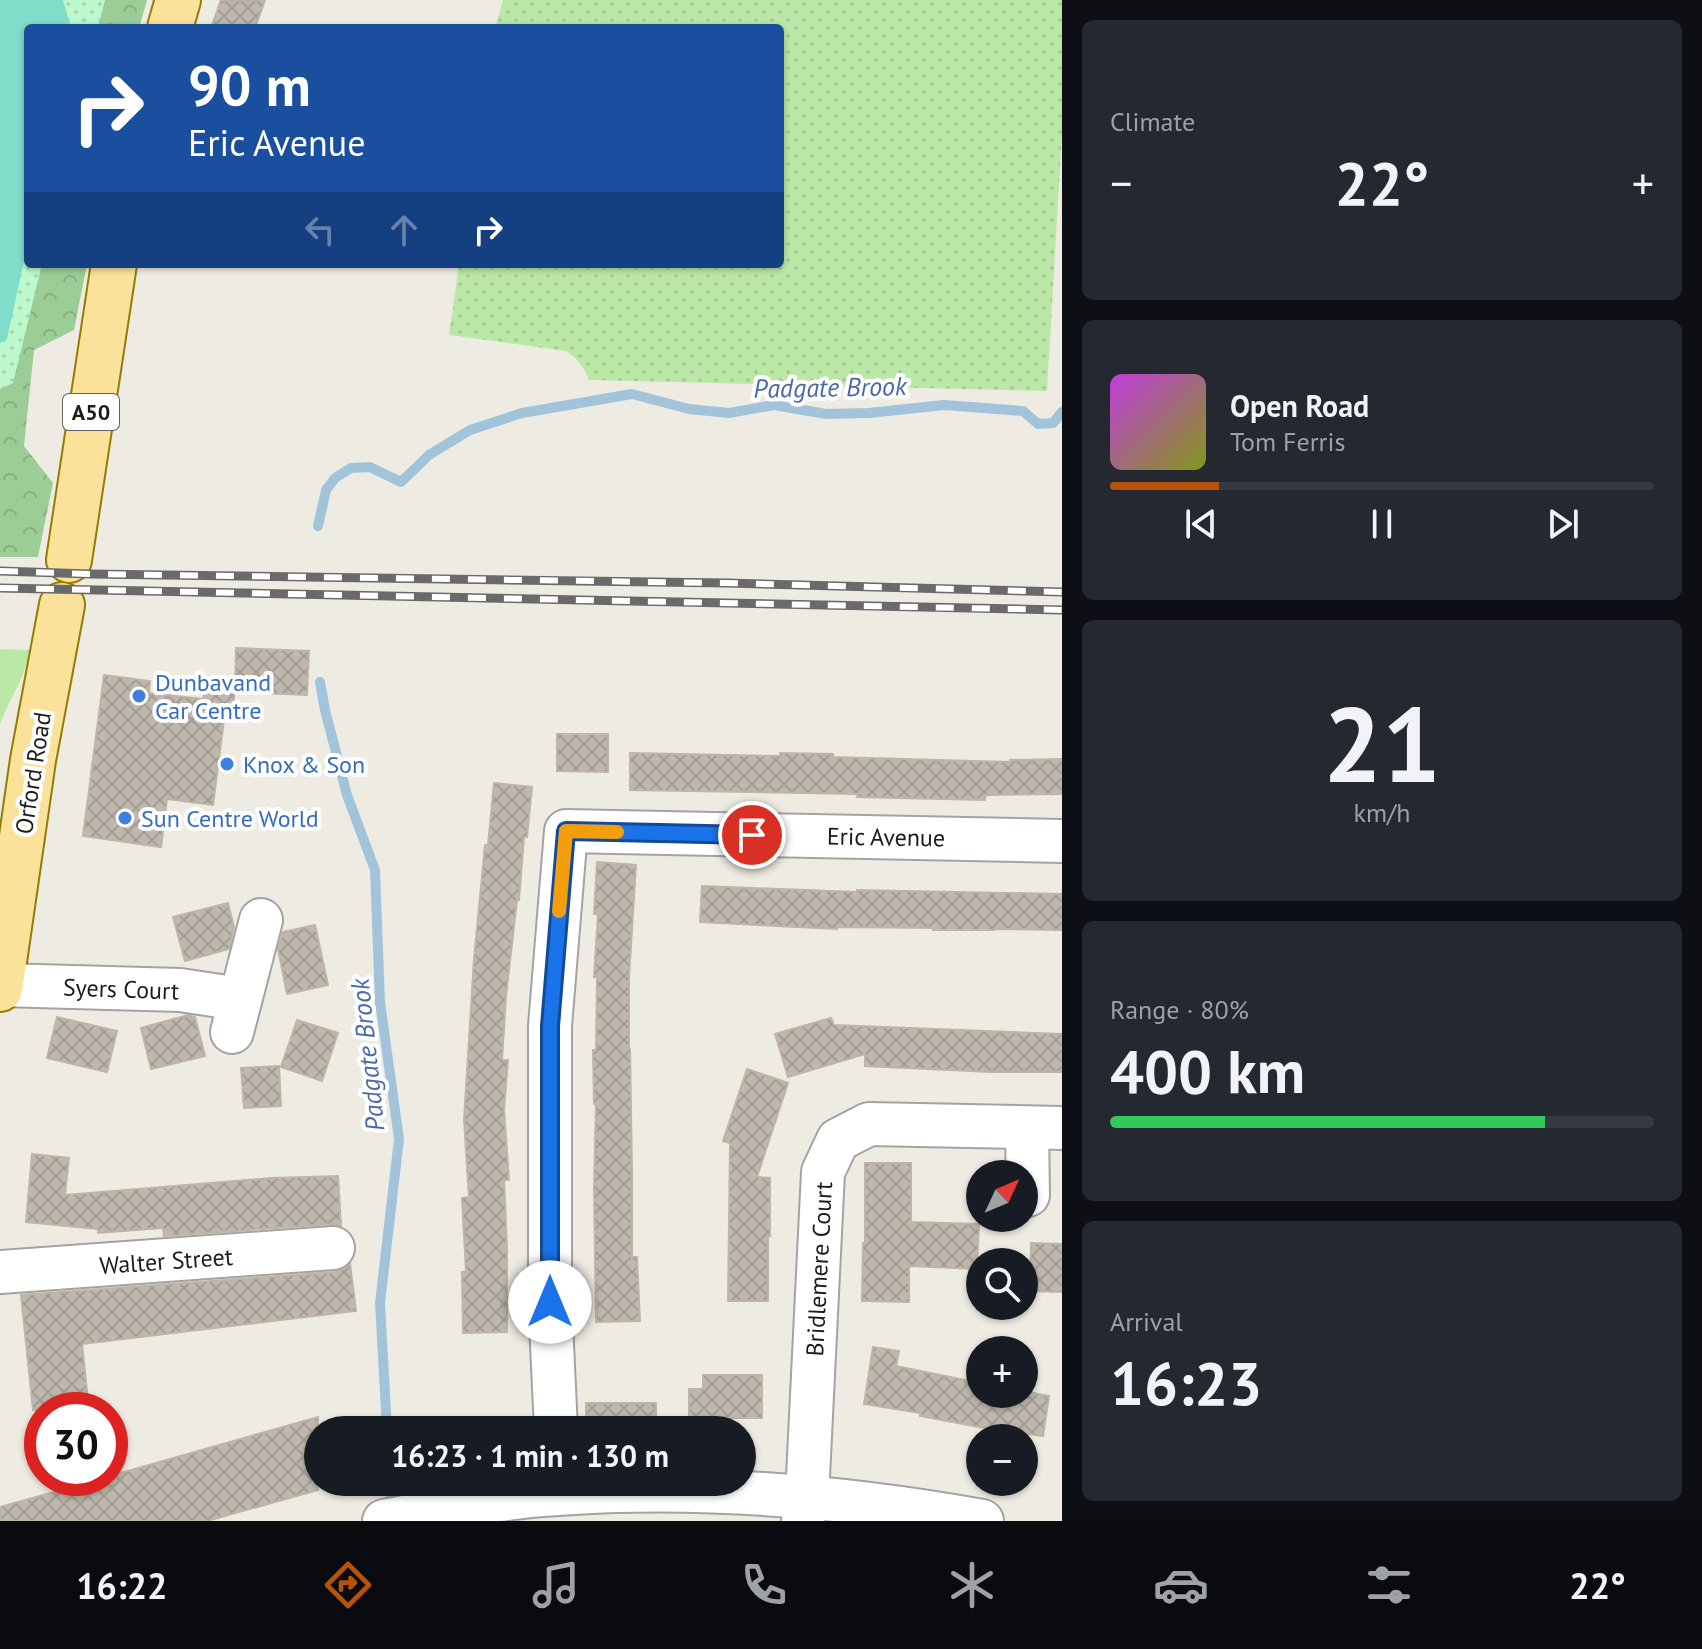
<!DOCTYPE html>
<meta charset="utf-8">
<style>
:root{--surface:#171b24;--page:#242831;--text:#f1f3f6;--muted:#9ea1a6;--line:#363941;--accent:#b45309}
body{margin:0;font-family:"PT Sans",sans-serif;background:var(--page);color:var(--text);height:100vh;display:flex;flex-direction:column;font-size:30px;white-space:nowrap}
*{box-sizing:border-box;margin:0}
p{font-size:26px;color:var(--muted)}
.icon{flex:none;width:44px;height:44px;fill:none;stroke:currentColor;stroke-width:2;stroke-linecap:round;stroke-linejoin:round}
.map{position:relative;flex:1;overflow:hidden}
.drawer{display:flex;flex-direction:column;gap:20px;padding:20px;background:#0d0f14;width:640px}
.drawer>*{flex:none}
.banner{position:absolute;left:24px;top:24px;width:760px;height:244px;border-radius:8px;box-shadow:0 2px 6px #0004;background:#1a4fa0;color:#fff;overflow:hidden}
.needle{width:52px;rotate:46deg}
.controls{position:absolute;left:966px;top:1160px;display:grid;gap:16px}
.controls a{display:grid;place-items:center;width:72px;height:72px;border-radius:50%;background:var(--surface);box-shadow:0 2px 6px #0004;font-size:40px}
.speed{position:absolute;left:24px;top:1392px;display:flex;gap:16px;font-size:40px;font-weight:700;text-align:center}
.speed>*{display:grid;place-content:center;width:104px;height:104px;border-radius:50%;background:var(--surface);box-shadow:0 2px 6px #0004;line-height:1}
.speed .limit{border:12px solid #d22;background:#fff;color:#111}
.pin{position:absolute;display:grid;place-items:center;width:68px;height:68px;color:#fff;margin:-34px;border:4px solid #fff;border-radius:50%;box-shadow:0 2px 8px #0007}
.me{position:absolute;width:88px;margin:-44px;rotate:0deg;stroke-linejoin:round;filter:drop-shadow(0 0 6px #0008)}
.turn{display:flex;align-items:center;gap:28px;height:168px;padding:0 32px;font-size:36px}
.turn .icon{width:104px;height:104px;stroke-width:2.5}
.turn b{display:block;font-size:56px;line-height:68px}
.lanes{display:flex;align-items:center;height:76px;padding:0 32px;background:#0003;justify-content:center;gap:40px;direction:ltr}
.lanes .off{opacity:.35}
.big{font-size:60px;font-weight:600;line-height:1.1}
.drawer .widget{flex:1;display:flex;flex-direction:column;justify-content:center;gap:12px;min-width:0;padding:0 28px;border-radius:12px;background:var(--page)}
.drawer .dial{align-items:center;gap:0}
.dial b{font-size:104px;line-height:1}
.song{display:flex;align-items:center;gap:24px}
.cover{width:96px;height:96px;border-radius:12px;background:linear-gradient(135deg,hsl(290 70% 55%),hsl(70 70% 35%))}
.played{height:8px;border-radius:4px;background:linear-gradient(90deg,var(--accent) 20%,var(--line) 20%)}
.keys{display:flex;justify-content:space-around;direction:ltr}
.heat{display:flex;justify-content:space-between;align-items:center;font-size:44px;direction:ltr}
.charge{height:12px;border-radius:6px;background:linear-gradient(90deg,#34c759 80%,var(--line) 0)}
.trip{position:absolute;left:304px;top:1416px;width:452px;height:80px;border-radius:40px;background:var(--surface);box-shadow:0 2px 6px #0004;font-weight:600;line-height:80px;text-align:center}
.tab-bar{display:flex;height:128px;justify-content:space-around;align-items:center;background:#090b0e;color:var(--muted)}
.tab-bar .icon{width:56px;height:56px}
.tab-bar .on{color:var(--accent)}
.tab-bar b{font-size:36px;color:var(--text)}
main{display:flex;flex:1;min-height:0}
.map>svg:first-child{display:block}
</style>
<main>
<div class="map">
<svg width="1062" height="1521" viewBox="0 0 1062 1521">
<defs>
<pattern id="grass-dots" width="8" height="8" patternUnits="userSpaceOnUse" patternTransform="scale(2)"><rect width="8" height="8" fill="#bce8a7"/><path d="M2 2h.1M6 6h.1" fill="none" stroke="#a1c68f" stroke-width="1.8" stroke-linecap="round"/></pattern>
<pattern id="forest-crowns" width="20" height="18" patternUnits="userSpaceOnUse" patternTransform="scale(2)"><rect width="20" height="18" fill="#9dcd97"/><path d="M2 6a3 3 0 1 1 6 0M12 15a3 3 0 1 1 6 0" fill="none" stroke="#87af82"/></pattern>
<pattern id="park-dots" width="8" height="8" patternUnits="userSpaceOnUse" patternTransform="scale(2)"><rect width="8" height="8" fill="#bef8cd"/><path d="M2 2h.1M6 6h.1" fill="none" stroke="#a3d4af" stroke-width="1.8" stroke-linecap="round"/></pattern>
<pattern id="building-cross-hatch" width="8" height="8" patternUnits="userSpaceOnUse" patternTransform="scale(2)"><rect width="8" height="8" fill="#beb8ae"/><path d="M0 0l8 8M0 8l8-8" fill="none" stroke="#a39e95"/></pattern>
</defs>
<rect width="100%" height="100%" fill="#eeece2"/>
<path fill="url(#grass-dots)" d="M503,0H1062V134L1047,391L589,380C584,367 578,359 566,351L449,335L459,264H780V28H495Z"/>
<g fill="url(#forest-crowns)">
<polygon points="72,0 147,0 139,28 64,28"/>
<polygon points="0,246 28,264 87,264 74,330 34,350 24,446 53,483 38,557 0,557"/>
</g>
<polygon fill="url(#park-dots)" points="0,0 105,0 98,28 28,28 28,264 42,264 13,383 0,389"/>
<path fill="#bce8a7" d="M0,649L30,650C25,678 10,698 0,724Z"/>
<polygon fill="#80ddc9" points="0,0 63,0 71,28 28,28 28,242 7,339 0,343"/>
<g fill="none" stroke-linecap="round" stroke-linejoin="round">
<g stroke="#a2c4db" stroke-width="10">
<polyline points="318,526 326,490 335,478 351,468 370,467 401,482 429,455 470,430 522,413 632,394 689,409 729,413 774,405 826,414 869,413 944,405 1023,411 1038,424 1053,423 1062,412"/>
<polyline points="320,682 325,710 347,795 375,870 380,1002 399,1139 380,1303 387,1430"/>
<polyline points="390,1482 391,1512"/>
</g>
</g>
<g fill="url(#building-cross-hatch)" stroke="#bfb5a4" stroke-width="2">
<polygon points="221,0 265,0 255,28 211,28"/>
<polygon points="236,648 309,651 307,695 235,692"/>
<polygon points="104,675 150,681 149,693 203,699 205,686 235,689 232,721 224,720 213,805 167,799 161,847 83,836"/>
<polygon points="557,734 608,734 608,772 557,771"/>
<polygon points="630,753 780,756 780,753 833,754 833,757 1010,762 1010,760 1062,759 1062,794 986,795 985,800 857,797 858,794 630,790"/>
<polygon points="494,783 532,787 527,837 524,837 519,900 517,900 506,996 502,1060 508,1060 504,1110 509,1180 504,1180 507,1249 507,1332 463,1333 462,1272 466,1272 462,1198 469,1197 464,1120 474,959 485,845 488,845"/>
<polygon points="597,862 636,865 629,977 629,1049 630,1049 632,1172 632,1257 637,1257 640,1321 596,1322 594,1188 596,1104 594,1104 593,1050 596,1050 597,977 594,977 598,914 594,914"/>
<polygon points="702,886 857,892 857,890 1062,894 1062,930 994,929 994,930 933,930 933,928 837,927 837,929 700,922"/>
<polygon points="228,903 234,927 229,949 185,961 173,917"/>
<polygon points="315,925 328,985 287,994 278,949 283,932"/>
<polygon points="188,1015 195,1017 205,1056 151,1069 141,1028"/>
<polygon points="57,1017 117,1031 107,1072 47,1058"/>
<polygon points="831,1018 834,1025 1062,1034 1062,1072 991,1072 865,1066 865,1054 788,1077 775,1034"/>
<polygon points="297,1020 338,1033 322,1081 281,1067"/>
<polygon points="279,1066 281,1106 244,1108 241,1068"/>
<polygon points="747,1069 788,1083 757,1177 770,1178 770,1236 768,1235 768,1301 728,1301 730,1143 723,1141"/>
<polygon points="32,1154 69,1158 65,1195 272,1178 338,1176 341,1226 331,1224 164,1236 163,1228 98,1233 98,1229 26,1222"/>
<polygon points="865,1163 911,1163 911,1222 979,1224 977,1269 909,1266 909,1302 862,1301 863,1243 865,1243"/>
<polygon points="1031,1243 1062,1244 1062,1292 1030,1291"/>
<polygon points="350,1263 356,1311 82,1344 89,1410 33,1410 21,1295 335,1272 346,1268"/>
<polygon points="873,1347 899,1351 896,1366 980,1383 980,1394 1024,1394 1024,1391 1049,1396 1043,1436 979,1427 920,1416 920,1413 864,1404"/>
<polygon points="703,1375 762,1375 762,1418 689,1418 689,1389 703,1389"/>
<rect x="586" y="1403" width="70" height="27"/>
<polygon points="318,1417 318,1490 207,1521 0,1521 0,1507 104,1478 110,1478 110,1476"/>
</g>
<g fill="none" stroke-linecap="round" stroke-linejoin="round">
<g stroke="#a3a3a3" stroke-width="46">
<g id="minor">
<polyline points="1,985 180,990 240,999"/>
<polyline points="232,1032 261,920"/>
<polyline points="1027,1128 1028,1195"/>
<polyline points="0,1272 333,1248"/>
<polyline points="556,1430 550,1302 550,1026 566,831 1062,841"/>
<path d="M384,1521C442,1510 499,1497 558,1494C700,1484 842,1496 982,1521"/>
<polyline points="803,1521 807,1497 823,1172 838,1140 869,1124 1062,1128"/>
</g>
</g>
<g stroke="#937c01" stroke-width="48">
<g id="major">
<polyline points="170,28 178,0"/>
<polyline points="69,560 114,264"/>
<polyline points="0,989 33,760 62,605"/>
</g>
</g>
<use href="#minor" stroke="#fff" stroke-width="42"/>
<use href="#major" stroke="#fbe29a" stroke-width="44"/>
<g stroke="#6a6a6a" stroke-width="9">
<g id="rail">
<polyline points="0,571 90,574 727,583 1062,592"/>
<polyline points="0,588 1062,610"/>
</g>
</g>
<use href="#rail" stroke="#fff" stroke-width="6" stroke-dasharray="18" stroke-linecap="butt"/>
</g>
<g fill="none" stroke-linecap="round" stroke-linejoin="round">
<g stroke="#114b97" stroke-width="20">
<polyline id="route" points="550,1302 550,1026 566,831 752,835"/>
</g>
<use href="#route" stroke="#1a73e8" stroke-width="14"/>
<polyline stroke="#f59e0b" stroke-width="14" points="559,911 566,831 617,832"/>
</g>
<g fill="#3f7fe0" stroke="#fff" stroke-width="3">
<circle cx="139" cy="696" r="8"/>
<circle cx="227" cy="764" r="8"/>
<circle cx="125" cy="818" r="8"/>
</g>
<g text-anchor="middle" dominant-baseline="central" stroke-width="8" stroke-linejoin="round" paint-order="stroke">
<rect fill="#fff" stroke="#606060" stroke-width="2" x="63" y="394" width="56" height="36" rx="6"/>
<g font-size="22" font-weight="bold" fill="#1c1c1c">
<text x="91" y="412">A50</text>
</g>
<g font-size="24" fill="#366cbe" stroke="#fff" text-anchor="start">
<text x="155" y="682">Dunbavand<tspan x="155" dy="28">Car Centre</tspan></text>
<text x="243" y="764">Knox &amp; Son</text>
<text x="141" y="818">Sun Centre World</text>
</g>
<g font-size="24" fill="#1c1c1c" stroke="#fff">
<text transform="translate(33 773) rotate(-81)">Orford Road</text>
<text transform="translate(886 837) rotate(1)">Eric Avenue</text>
<text transform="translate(121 989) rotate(2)">Syers Court</text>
<text transform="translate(166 1261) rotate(-4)">Walter Street</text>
<text transform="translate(819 1269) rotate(-87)">Bridlemere Court</text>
</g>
<g font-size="26" font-style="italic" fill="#4a69aa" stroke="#fff">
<text transform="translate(830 387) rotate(-1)">Padgate Brook</text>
<text transform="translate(367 1055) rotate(-96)">Padgate Brook</text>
</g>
</g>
</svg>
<div class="controls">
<a><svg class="needle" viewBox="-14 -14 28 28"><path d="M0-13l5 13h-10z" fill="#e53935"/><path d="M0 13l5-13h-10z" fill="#9ea1a6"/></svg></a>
<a><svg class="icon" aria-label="search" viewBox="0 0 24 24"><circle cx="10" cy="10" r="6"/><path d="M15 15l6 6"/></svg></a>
<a>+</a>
<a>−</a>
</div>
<div class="speed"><div class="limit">30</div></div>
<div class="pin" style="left:752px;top:835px;background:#d93025"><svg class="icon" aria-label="arrive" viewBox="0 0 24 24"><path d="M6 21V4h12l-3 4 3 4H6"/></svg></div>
<svg class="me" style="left:550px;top:1302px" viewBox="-20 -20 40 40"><circle r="19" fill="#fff"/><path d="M0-13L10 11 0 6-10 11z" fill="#1a73e8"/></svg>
<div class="trip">16:23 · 1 min · 130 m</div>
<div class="banner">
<div class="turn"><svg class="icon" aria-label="right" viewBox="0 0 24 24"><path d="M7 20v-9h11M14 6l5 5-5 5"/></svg><div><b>90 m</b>Eric Avenue</div></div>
<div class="lanes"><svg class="icon off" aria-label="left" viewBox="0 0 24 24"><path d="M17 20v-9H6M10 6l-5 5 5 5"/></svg><svg class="icon off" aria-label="ahead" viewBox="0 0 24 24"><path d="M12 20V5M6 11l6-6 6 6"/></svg><svg class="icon" aria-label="right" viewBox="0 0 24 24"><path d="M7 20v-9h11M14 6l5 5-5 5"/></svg></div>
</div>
</div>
<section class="drawer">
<div class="widget"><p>Climate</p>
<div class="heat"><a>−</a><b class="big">22°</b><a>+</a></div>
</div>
<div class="widget">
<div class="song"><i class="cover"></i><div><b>Open Road</b><p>Tom Ferris</p></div></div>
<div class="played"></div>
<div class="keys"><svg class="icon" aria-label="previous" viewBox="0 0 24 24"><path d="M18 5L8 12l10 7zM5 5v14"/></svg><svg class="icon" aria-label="pause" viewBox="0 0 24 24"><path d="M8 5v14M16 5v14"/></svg><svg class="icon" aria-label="next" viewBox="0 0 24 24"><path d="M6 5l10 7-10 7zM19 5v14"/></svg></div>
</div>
<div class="widget dial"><b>21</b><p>km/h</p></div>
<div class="widget"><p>Range · 80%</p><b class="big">400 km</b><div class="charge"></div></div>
<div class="widget"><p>Arrival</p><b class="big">16:23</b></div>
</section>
</main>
<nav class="tab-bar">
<b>16:22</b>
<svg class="icon on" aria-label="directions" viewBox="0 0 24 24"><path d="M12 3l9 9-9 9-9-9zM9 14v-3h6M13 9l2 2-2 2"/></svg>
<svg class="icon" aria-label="music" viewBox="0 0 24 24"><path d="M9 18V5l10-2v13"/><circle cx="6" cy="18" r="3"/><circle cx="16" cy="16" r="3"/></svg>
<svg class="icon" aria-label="phone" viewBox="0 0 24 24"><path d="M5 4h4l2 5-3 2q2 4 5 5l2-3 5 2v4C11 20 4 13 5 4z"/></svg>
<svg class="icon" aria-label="climate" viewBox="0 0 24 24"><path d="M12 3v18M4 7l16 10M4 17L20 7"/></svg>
<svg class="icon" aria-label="car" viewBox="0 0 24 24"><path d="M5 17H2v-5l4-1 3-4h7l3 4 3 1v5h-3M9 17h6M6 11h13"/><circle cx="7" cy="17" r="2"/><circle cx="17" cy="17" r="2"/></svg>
<svg class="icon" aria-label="filters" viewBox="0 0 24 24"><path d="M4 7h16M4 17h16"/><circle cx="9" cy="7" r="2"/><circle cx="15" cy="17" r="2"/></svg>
<b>22°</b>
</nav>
